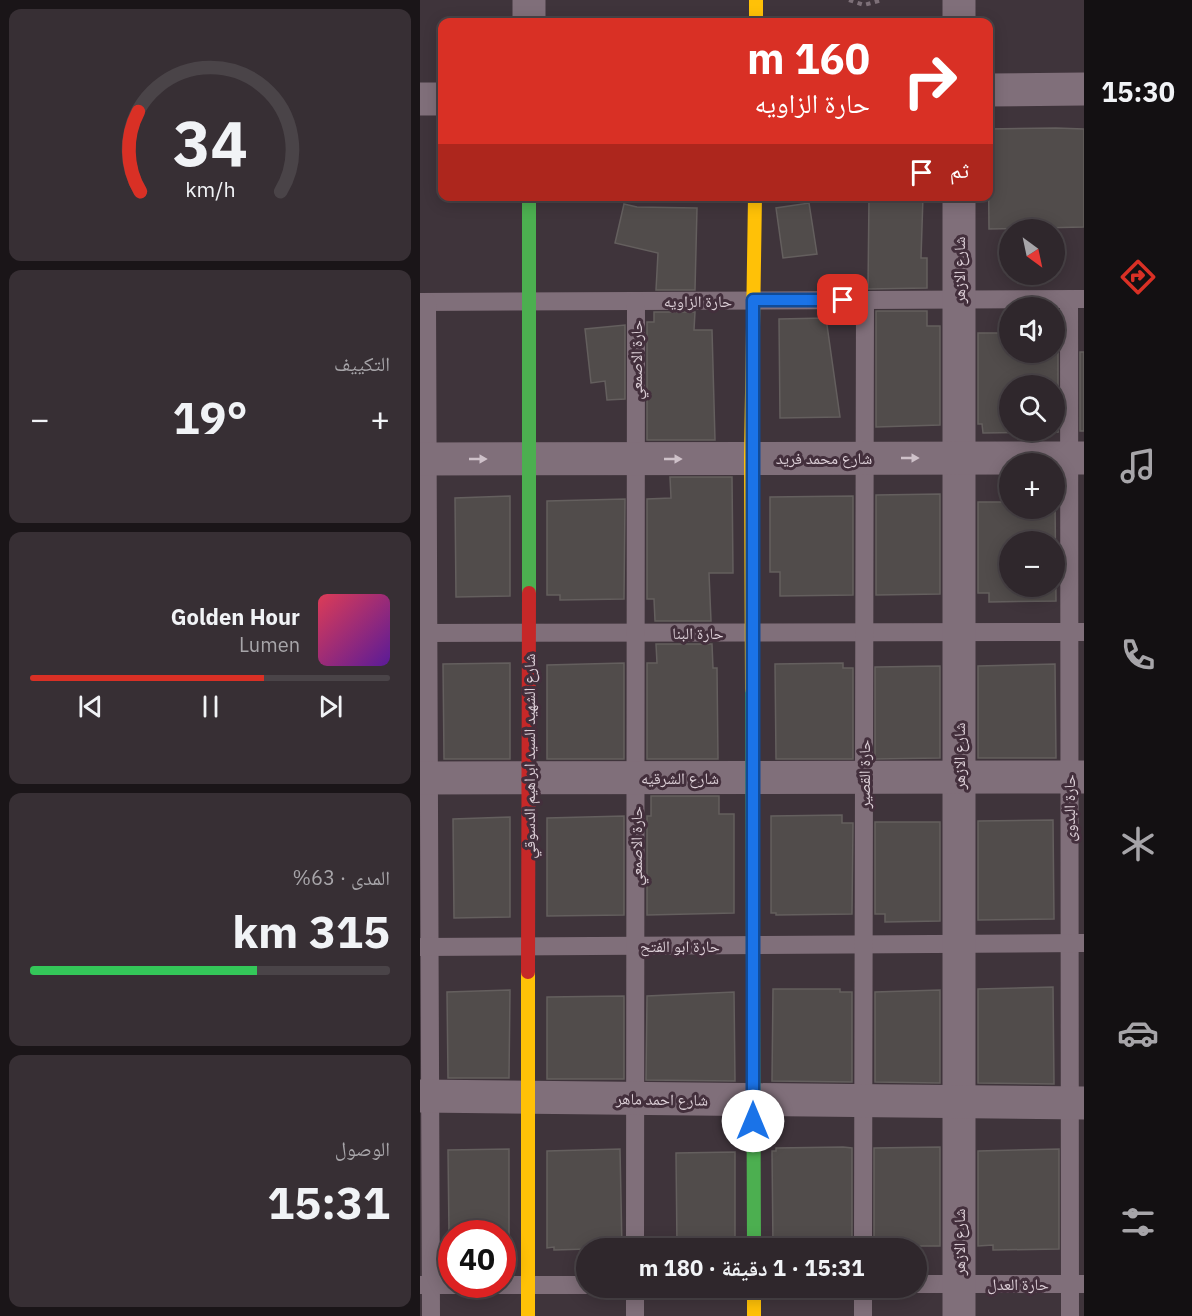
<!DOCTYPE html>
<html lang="ar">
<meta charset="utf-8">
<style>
:root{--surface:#2f272c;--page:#372f34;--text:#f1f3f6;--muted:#a7a5a9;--line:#4a4448;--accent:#d93025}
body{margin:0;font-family:"IBM Plex Sans","Noto Naskh Arabic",sans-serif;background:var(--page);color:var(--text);direction:rtl;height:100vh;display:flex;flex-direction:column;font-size:22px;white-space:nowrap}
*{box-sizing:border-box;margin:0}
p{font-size:20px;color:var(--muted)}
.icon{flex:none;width:33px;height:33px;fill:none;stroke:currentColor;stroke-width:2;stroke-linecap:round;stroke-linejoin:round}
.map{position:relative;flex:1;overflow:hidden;direction:ltr}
.sheet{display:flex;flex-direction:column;gap:9px;padding:9px;background:#1a1518;width:420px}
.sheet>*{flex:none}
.hud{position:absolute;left:18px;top:18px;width:555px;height:183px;border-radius:12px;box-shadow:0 3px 15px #0003,0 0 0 2px var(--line);direction:rtl;background:#d93025;color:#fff;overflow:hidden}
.needle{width:39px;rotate:147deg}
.tools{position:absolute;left:579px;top:219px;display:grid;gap:12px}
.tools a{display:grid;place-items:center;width:66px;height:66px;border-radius:50%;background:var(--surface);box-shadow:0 3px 15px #0003,0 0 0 2px var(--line);font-size:30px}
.speed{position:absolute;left:18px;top:1220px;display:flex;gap:12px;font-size:30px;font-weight:700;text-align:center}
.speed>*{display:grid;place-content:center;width:78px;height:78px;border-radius:50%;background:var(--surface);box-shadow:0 3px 15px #0003,0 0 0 2px var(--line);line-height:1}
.speed .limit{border:9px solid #d22;background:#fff;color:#111}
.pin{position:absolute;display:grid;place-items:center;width:51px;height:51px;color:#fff;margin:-26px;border-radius:12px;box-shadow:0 3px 9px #0006}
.me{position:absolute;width:66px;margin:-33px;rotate:0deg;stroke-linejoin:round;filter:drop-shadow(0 0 4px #0008)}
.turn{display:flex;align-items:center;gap:21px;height:126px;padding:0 24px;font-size:27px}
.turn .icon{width:78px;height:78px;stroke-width:2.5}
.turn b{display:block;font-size:42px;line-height:51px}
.then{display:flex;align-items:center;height:57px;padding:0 24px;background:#0003;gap:12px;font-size:22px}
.big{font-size:45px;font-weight:800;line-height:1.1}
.sheet .tile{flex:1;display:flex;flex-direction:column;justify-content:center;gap:9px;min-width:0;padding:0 21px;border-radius:12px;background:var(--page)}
.sheet .dial{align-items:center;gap:0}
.dial svg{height:156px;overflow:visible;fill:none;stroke:var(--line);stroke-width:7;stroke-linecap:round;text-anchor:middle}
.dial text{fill:var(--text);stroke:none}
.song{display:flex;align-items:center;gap:18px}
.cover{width:72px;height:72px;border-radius:9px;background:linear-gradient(135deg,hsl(350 70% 55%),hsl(270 70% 35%))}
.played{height:6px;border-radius:3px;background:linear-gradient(90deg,var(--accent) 65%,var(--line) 65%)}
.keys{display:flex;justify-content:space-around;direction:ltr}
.heat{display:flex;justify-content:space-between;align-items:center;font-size:33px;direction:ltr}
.charge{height:9px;border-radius:4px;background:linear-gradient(90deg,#34c759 63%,var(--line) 0)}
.trip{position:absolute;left:156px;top:1238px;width:351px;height:60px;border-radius:30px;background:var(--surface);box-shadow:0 3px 15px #0003,0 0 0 2px var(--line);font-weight:800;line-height:60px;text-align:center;direction:rtl}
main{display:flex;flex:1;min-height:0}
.tab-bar{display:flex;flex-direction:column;width:108px;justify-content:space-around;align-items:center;background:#131012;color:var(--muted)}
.tab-bar .icon{width:42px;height:42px}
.tab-bar .selected{color:var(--accent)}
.tab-bar b{font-size:27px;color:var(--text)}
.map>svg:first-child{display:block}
</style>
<main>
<nav class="tab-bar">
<b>15:30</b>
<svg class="icon selected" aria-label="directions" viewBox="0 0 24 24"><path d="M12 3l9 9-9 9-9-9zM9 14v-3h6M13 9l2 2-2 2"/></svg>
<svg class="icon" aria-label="music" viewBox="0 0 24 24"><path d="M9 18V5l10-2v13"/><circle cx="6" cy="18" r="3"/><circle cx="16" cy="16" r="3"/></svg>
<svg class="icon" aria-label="phone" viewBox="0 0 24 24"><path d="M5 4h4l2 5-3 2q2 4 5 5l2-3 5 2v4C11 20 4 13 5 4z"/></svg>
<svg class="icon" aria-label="climate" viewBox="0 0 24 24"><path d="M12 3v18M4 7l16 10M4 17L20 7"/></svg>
<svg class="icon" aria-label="car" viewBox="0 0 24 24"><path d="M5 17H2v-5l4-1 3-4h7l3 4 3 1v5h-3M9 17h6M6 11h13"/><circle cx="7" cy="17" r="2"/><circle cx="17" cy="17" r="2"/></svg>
<svg class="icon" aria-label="filters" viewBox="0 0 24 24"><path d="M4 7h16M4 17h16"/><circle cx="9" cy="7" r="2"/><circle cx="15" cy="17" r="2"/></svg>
</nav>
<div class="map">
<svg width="664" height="1316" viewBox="0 0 664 1316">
<rect width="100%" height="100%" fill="#3f343b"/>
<g fill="#514c4b" stroke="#645f5e" stroke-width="1.5" fill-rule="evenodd">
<polygon points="636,128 664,129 664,227 569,229 568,129"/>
<polygon points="449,196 503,196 501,258 507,258 507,288 448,289"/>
<polygon points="389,203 397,254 363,258 356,208"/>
<polygon points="204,204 217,207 277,208 275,290 236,290 238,253 195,243"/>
<polygon points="456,311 507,311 507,326 520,326 520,425 456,427"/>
<polygon points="234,312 275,312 274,330 292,330 295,440 227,440 227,322 234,322"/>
<polygon points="406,318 420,417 360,418 359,319"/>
<polygon points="205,325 205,399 187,400 185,381 171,383 165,329"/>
<path d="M558,333H590V352H638V432L563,433L562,424H558ZM590,386H634V430H590Z"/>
<rect x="660" y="352" width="4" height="79"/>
<polygon points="250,477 312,477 313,573 289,573 291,621 235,621 234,599 227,599 227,499 251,498"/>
<polygon points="520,494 520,594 456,595 456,495"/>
<polygon points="90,496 90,596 36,597 35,498"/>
<polygon points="433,496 433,595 360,596 360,572 350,572 350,497"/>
<polygon points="205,499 204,599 140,600 140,595 127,595 127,501"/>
<path d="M635,501L636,601L569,602V593H558V502H590V508H634ZM590,542H634V586H590Z"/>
<polygon points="236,644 292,644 293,668 297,668 298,759 227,759 227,663 237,663"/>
<polygon points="90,663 90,759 24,759 23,664"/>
<polygon points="204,663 204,759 127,759 127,665"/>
<polygon points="423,663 423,668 433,668 433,759 356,759 355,664"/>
<polygon points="635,664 636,758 558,758 558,666"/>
<polygon points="520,666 520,758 455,759 455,667"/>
<polygon points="231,796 299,796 299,814 314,814 314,913 227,915 227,816 231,816"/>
<polygon points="422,815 422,823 433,823 432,914 356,915 356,913 351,913 351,816"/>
<polygon points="204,816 204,915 127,916 127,818"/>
<polygon points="90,817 90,917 34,918 33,819"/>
<polygon points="633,820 634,919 558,920 558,821"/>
<polygon points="455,822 520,822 520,921 465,922 465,914 455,914"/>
<polygon points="633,987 634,1084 558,1083 558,989"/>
<polygon points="353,989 420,989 420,992 432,992 432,1082 352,1081"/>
<polygon points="90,990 89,1078 28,1078 27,992"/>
<polygon points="520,990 520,1083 455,1082 455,992"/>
<polygon points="314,992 315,1081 226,1080 227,996"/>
<polygon points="204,996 204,1079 127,1079 127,997"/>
<polygon points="423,1147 432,1148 432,1246 353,1248 352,1151 356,1151 356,1148"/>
<polygon points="520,1147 520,1246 454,1246 454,1148"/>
<polygon points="89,1149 89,1248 82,1249 82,1233 29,1233 28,1150"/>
<polygon points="200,1149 202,1248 134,1250 134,1247 127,1248 127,1151"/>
<polygon points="639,1149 639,1249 573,1250 573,1245 558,1246 558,1151"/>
<polygon points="315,1152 315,1248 257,1248 256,1153"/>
</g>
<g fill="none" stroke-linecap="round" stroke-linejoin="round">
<polyline stroke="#7d7078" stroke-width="4" stroke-dasharray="4.5 4.5" stroke-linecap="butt" points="429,0 444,5 462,0"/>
<g stroke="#806f7a" stroke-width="18">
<polyline points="649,299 650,1316"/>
<polyline points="0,302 664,299"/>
<polyline points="7,302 11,1316"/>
<polyline points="0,633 664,632"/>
<polyline points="0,947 664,943"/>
<polyline points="215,1248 216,301"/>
<polyline points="443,1248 445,300"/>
<polyline points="496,1284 664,1284"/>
<polyline points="0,1285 166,1285"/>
<polyline points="215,1316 215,1287"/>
<polyline points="443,1316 443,1287"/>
</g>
<g stroke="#806f7a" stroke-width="33">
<polyline points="109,22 109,0"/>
<polyline points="539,22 539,0"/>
<polyline points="568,90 664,89"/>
<polyline points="0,99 22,99"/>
<polyline points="539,196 539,1316"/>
<polyline points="0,459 664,458"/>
<polyline points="0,778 664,777"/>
<polyline points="0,1096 664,1103"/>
</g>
<g stroke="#4caf50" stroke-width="14">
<polyline points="109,593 109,196"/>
<polyline points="332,689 334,1248"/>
</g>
<g stroke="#ffc107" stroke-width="14">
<polyline points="336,0 336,22"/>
<polyline points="332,689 331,458 335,196"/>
<polyline points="334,1287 334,1316"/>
<polyline points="108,1316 108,972"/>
</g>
<polyline stroke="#c62828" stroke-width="14" points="108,972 109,593"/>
</g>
<defs><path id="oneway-solid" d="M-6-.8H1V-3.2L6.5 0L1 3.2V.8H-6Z" transform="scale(1.5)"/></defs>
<g fill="#cec1c9">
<use href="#oneway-solid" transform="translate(490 458)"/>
<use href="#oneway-solid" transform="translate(58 459)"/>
<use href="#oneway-solid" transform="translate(253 459)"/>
</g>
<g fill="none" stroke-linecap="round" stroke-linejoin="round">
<g stroke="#114b97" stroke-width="15">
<polyline id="route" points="333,1121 333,300 423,300"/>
</g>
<use href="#route" stroke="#1a73e8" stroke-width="10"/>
</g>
<g text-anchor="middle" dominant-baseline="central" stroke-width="6" stroke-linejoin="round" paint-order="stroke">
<g font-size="16" fill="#dccfd7" stroke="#432f3c">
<text transform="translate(539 270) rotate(-90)">شارع الازهر</text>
<text x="278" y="301">حارة الزاويه</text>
<text transform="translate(216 360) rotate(-90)">حارة الاصمعي</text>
<text x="404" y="458">شارع محمد فريد</text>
<text x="278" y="633">حارة البنا</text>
<text transform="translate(109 756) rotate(-90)">شارع الشهيد السيد ابراهيم الدسوقي</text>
<text transform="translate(539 756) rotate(-90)">شارع الازهر</text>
<text transform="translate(444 774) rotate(-90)">حارة القصير</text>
<text x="260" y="778">شارع الشرقيه</text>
<text transform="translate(649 808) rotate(-90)">حارة البدوى</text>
<text transform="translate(216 846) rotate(-90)">حارة الاصمعي</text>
<text x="260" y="946">حارة ابو الفتح</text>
<text transform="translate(242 1099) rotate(1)">شارع احمد ماهر</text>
<text transform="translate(539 1242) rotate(-90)">شارع الازهر</text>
<text x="598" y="1284">حارة العدل</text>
</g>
</g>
</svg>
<div class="tools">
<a><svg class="needle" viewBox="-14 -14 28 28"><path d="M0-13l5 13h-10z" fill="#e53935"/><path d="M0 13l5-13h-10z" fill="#a7a5a9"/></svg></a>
<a><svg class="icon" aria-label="sound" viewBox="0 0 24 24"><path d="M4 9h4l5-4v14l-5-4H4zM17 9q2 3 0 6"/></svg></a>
<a><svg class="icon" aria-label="search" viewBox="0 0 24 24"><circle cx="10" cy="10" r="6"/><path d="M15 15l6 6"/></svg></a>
<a>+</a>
<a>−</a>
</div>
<div class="speed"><div class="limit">40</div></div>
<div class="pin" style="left:423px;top:300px;background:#d93025"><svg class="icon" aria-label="arrive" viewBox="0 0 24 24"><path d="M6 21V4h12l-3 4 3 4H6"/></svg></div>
<svg class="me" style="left:333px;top:1121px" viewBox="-20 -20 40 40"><circle r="19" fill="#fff"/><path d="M0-13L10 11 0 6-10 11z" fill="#1a73e8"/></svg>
<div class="trip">15:31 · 1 دقيقة · 180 m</div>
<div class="hud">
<div class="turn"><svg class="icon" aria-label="right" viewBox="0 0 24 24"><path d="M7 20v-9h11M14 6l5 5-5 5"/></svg><div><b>160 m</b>حارة الزاويه</div></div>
<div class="then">ثم<svg class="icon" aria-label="arrive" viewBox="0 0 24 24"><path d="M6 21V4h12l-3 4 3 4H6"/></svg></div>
</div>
</div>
<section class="sheet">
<div class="tile dial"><svg viewBox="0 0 100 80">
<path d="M14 69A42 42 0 1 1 86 69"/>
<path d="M14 69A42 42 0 0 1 13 28" stroke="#d93025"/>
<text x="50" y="56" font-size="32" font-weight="700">34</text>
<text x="50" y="72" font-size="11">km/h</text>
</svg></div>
<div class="tile"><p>التكييف</p>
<div class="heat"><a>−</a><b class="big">19°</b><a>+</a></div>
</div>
<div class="tile">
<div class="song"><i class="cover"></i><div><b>Golden Hour</b><p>Lumen</p></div></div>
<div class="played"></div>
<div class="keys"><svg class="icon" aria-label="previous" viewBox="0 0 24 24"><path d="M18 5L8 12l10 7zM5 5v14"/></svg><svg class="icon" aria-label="pause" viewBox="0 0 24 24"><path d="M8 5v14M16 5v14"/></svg><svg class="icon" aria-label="next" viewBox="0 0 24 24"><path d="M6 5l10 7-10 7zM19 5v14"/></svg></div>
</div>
<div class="tile"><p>المدى · 63%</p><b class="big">315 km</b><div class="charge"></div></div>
<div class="tile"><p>الوصول</p><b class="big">15:31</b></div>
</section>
</main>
